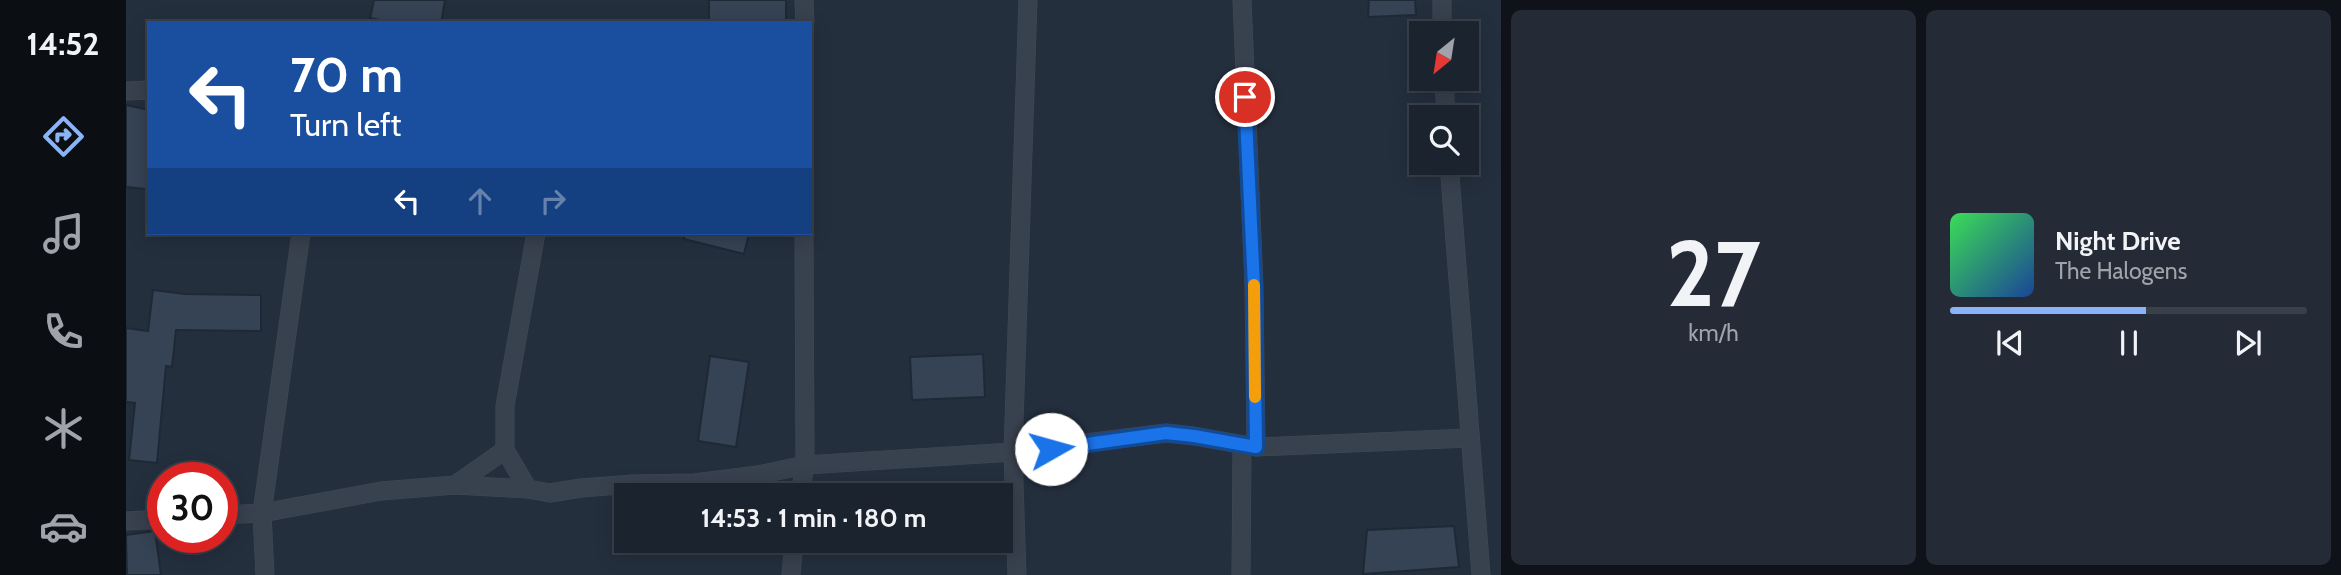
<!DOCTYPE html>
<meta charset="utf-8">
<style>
:root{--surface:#1b232e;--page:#242b36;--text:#f1f3f6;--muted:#a0a4aa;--line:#39404a;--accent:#8ab4f8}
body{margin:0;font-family:Cabin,sans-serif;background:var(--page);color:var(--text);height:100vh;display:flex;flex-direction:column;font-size:26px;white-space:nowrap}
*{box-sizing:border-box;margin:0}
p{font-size:23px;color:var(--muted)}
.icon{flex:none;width:38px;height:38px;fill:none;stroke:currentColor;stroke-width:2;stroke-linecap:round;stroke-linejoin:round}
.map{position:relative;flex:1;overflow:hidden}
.side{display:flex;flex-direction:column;gap:10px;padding:10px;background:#0f1319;width:840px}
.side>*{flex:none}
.top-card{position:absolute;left:21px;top:21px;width:665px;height:214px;border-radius:0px;box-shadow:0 4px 18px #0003,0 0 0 2px var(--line);background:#1a4fa0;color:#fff;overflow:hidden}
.needle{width:46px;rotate:210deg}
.controls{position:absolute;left:1283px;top:21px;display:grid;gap:14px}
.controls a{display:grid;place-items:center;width:70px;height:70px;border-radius:0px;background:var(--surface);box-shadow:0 4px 18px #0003,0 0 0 2px var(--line);font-size:35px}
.speed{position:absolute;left:21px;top:462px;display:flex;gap:14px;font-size:35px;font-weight:700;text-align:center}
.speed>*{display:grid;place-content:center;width:91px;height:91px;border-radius:50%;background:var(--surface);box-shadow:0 4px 18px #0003,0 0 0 2px var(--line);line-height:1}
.speed .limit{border:10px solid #d22;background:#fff;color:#111}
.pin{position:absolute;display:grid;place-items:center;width:60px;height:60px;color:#fff;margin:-30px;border:4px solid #fff;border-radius:50%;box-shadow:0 2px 7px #0007}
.me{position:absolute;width:77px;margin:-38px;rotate:83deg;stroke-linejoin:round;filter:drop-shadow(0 0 5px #0008)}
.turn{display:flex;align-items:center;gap:24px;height:147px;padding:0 28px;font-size:32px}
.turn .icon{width:91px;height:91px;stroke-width:2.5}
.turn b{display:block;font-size:49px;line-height:60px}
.lanes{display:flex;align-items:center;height:66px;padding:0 28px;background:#0003;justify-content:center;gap:35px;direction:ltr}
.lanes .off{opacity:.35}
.side .card{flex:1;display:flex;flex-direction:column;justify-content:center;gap:10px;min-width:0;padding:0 24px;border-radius:10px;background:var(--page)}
.side .dial{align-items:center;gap:0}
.dial b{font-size:91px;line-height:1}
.song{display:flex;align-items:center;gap:21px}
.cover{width:84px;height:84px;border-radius:10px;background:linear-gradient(135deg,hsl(130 70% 55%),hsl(220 70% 35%))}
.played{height:7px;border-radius:4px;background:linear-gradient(90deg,var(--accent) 55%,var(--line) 55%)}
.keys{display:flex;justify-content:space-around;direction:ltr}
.side .tiles{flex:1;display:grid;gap:10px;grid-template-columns:repeat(2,1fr)}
.trip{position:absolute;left:488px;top:483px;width:399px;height:70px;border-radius:0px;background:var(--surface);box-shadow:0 4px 18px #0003,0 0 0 2px var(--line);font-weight:700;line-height:70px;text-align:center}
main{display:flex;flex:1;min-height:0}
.dock{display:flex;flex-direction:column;width:126px;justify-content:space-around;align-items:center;background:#0b0e12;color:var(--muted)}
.dock .icon{width:49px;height:49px}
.dock .active{color:var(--accent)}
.dock b{font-size:32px;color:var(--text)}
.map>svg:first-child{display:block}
</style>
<main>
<nav class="dock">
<b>14:52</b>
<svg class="icon active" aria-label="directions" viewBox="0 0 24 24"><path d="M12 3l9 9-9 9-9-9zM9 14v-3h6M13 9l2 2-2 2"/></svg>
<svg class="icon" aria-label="music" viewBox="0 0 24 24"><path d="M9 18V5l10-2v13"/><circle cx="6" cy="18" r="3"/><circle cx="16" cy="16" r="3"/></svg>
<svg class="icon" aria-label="phone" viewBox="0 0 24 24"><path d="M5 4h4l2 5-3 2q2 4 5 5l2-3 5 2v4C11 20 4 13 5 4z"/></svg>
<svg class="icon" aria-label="climate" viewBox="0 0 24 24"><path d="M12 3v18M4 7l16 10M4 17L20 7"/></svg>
<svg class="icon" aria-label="car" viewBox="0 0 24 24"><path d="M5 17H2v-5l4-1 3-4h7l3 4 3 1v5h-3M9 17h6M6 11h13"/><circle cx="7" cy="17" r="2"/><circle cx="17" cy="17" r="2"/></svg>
</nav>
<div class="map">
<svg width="1375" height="575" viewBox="0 0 1375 575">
<rect width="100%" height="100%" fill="#242f3e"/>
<g fill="#364354" stroke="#1f2835" stroke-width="2">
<polygon points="248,0 319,0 315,23 268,23 244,18"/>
<rect x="583" y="0" width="77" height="23"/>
<polygon points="1243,0 1289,0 1290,15 1242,17"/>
<polygon points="0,105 23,110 23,170 20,189 0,187"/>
<polygon points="558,233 623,233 618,254 558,239"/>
<polygon points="27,290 59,294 135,295 135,331 50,330 46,367 40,366 31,463 3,460 9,403 0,402 0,328 22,331"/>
<polygon points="857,354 859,397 786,400 784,357"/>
<polygon points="584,356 623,362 610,447 572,441"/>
<polygon points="1328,526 1333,567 1237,574 1241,530"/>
<polygon points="29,531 35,575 1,575 0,535"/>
</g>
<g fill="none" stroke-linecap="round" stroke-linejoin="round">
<g stroke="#414a57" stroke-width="19">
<g id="minor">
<polyline points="678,0 679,23"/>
<polyline points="902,0 887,452 1040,433 1068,436 1130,447 1343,438"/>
<polyline points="1116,0 1128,286 1130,447"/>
<polyline points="1316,0 1316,33"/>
<polyline points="1318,79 1320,117"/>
<polyline points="0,91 23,90"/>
<polyline points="1323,163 1355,575"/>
<polyline points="379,450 402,489 424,493 455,488 507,484 568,483 632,475 679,465 887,452 891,575"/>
<polyline points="329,485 402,489"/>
<polyline points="674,495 679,465 678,233"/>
<polyline points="96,515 136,513 255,491 329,485 379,450 379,406 410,233"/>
<polyline points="0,521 37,519"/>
<polyline points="139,575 136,513 175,233"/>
<polyline points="665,575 668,541"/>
<polyline points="1115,575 1116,445"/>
</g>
</g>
<use href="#minor" stroke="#38414e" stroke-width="18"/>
</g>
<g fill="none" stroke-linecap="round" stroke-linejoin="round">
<g stroke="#114b97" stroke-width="18">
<polyline id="route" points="925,449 1040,433 1068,436 1130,447 1128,286 1119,97"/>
</g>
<use href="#route" stroke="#1a73e8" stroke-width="12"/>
<polyline stroke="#f59e0b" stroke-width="12" points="1128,285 1129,397"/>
</g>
</svg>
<div class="controls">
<a><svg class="needle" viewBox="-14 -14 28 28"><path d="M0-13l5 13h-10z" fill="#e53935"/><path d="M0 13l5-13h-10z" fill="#a0a4aa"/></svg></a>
<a><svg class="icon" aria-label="search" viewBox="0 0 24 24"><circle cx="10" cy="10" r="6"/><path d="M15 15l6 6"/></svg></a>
</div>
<div class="speed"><div class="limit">30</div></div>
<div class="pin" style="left:1119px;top:97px;background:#d93025"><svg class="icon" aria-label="arrive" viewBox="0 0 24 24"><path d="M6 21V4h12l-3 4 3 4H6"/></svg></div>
<svg class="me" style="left:925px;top:449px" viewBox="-20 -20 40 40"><circle r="19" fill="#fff"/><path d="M0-13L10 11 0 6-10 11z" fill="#1a73e8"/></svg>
<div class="trip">14:53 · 1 min · 180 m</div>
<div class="top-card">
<div class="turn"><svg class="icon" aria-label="left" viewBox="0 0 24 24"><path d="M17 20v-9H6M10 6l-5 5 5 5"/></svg><div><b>70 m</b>Turn left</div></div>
<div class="lanes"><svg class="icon" aria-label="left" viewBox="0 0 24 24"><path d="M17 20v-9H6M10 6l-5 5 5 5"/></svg><svg class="icon off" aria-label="ahead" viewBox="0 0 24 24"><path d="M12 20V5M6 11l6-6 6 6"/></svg><svg class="icon off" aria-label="right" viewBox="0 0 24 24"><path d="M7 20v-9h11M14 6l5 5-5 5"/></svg></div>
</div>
</div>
<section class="side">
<div class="tiles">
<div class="card dial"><b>27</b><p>km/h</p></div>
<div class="card">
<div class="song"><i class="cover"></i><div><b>Night Drive</b><p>The Halogens</p></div></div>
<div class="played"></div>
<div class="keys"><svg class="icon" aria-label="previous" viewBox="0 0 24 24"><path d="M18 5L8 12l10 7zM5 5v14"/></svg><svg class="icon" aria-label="pause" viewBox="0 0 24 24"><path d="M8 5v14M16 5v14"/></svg><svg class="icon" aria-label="next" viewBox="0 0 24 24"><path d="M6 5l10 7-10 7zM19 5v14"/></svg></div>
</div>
</div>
</section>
</main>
